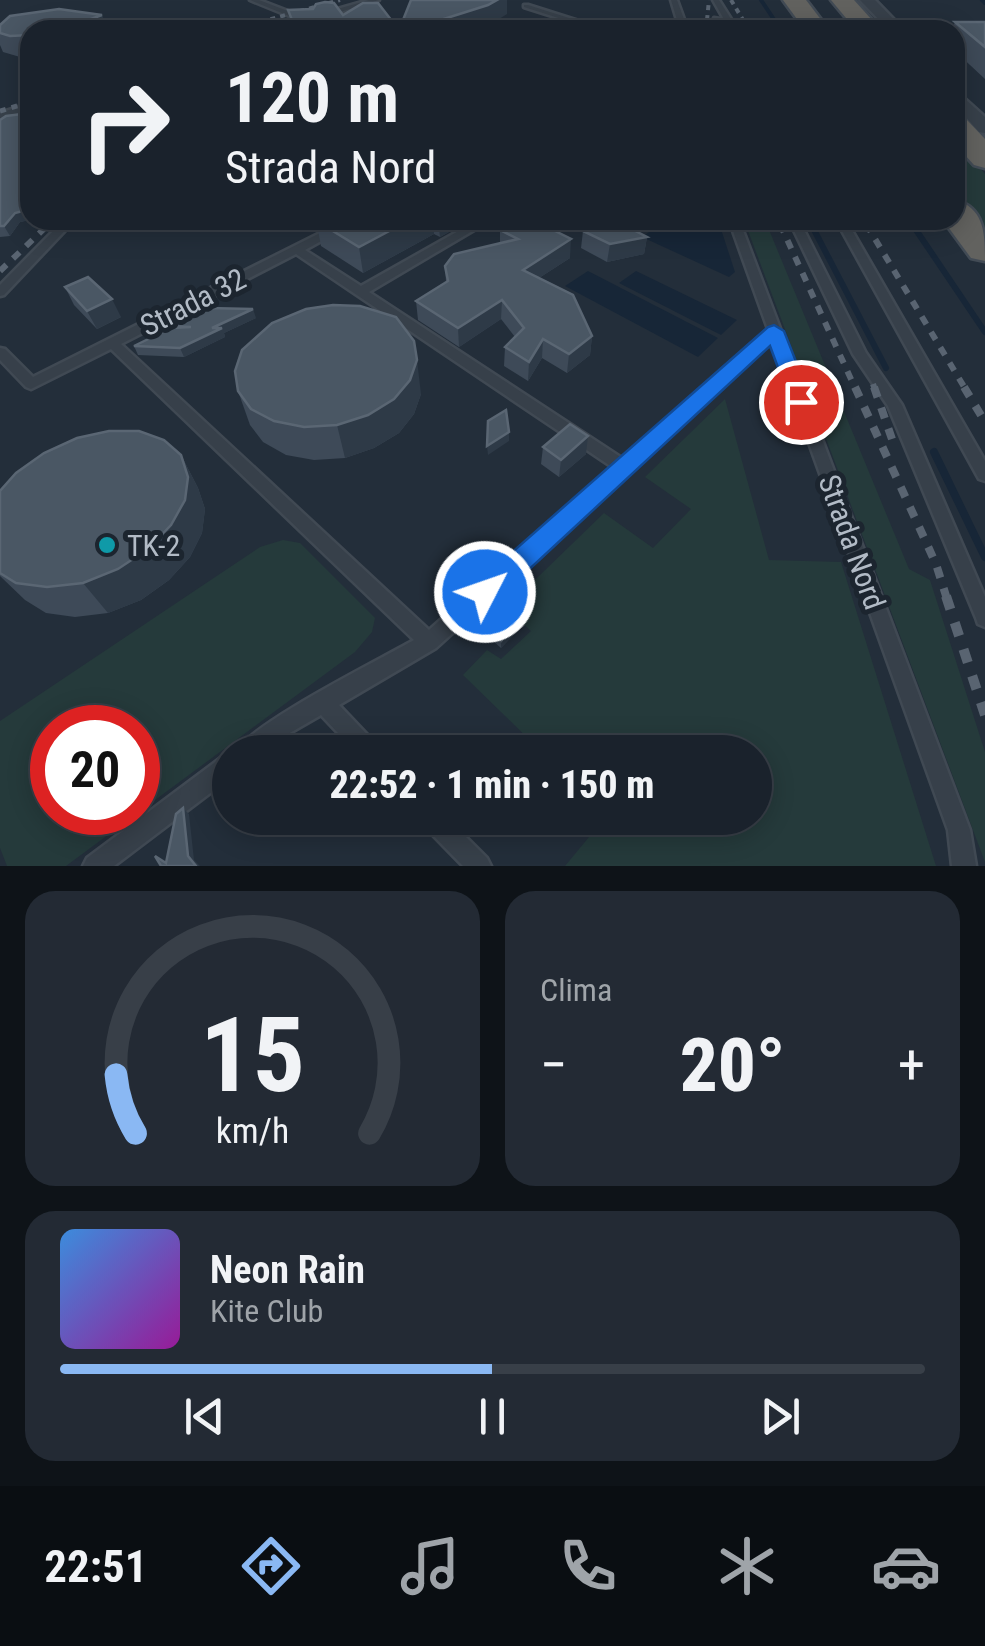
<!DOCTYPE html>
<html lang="it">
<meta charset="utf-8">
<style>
:root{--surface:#1a222c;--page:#232a34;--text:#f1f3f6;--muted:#9fa4a9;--line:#383f48;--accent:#8ab8f3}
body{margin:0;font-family:"Roboto Condensed",sans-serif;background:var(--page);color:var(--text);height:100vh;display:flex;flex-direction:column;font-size:38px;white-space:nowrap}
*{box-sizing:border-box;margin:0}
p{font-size:32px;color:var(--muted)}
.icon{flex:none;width:55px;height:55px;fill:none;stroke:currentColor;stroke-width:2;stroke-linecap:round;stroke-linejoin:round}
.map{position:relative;height:866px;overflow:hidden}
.details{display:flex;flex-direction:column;gap:25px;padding:25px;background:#0e1318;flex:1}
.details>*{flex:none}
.top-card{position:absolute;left:20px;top:20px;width:945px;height:210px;border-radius:30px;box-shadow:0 5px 25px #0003,0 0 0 2px var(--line);background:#1a222c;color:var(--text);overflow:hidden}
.speed{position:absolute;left:30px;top:705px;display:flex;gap:20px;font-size:50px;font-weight:700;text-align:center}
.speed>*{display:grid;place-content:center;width:130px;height:130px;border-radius:50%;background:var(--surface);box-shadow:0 5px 25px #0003,0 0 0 2px var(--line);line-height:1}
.speed .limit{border:15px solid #d22;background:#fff;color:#111}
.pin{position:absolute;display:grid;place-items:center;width:85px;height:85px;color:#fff;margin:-42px;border:5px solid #fff;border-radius:50%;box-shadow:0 2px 10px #0007}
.me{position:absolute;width:110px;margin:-55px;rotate:49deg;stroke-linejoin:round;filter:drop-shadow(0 0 8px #0008)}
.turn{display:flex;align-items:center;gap:35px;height:210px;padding:0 40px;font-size:45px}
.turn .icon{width:130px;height:130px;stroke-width:2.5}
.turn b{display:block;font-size:70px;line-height:85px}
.big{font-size:75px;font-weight:800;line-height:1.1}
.details .card{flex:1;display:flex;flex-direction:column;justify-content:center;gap:15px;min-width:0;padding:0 35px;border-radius:30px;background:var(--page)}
.details .dial{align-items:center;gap:0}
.dial svg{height:260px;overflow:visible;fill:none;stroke:var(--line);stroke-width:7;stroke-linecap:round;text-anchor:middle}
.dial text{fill:var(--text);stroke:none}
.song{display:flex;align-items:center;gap:30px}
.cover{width:120px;height:120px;border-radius:15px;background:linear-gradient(135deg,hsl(210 70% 55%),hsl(300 70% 35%))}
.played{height:10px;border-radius:5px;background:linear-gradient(90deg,var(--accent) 50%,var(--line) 50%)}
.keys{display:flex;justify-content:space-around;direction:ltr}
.heat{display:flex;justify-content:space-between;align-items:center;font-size:55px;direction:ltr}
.details .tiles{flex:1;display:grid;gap:25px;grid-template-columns:1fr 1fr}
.card:last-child{grid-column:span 2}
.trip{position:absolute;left:212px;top:735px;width:560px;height:100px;border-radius:50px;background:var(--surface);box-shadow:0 5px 25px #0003,0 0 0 2px var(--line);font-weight:800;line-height:100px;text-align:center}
.tabs{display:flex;height:160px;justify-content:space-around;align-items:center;background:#0a0e12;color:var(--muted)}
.tabs .icon{width:70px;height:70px}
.tabs .on{color:var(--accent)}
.tabs b{font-size:45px;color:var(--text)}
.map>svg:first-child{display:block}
</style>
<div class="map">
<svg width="985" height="866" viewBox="0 0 985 866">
<rect width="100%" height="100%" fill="#232e3a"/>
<g fill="#253a3b" fill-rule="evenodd">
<polygon points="955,140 985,174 985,230 955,193"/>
<polygon points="744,220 765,220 909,569 930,580 985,752 985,862"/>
<polygon points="725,399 769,560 841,562 936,866 565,866 594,831 596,818 755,818 755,752 542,752 463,675 487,650 501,659 531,631 506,608 604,513 653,548 691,509 645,477"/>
<path d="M283,540L300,543L375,618L372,632L355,652L66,866H7L0,848V721L260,547ZM52,728H138V812H52Z"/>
</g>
<g fill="#172637">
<polygon points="666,220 718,220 735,272 729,277 642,237"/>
<polygon points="588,271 718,338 698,357 565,286"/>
<polygon points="636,271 737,320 721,335 619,283"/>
</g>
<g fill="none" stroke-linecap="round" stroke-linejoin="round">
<g stroke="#172637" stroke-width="4">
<polyline points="761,0 781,30"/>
<polyline points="982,0 985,3"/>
</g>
<g stroke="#172637" stroke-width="5">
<polyline points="809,220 813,227"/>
<polyline points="909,220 914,227"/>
</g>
<g stroke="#172637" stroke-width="6">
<polyline points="811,224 886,368"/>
<polyline points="912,224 985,332"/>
</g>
<polyline stroke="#172637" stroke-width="8" points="934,452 985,557"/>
<g stroke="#404953" stroke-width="5">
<g id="service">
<polygon points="250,0 259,0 306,18 369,0 379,0 281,30 269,30 299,20"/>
<polygon points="671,0 677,0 688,30 680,30"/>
<polygon points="713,0 719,0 738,30 730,30"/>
<polygon points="524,5 528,5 607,30 596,30 524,7"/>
<polygon points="714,18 720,19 719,30 711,30"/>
<polygon points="30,103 30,109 0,119 0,113"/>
<polygon points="64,220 75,220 4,295 0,296 0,285"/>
<path d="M346,220H359L305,250L361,286L478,220H491L369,292L622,458L768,329L729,220H739L970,830L976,866H952L948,830L772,340L631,472L436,648L339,705L377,745L380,752H356L321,715L288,734L264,752H237C246,726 383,658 414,640L111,349L31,389L26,387L0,360V348L5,349L33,377ZM296,254L612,467L429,630L121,344Z"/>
<polygon points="789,220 799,220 866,353 902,405 985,597 985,627 978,624 976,618 888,406 853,354"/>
<polygon points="836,220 846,220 985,461 985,481 979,479"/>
<polygon points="230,754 230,778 114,866 83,866 87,858 222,757"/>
<polygon points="421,818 447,818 487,858 491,866 463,866 424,826"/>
</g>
</g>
<g stroke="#404953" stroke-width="5">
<g id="minor">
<polygon points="860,0 875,0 904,30 889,30"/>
<polygon points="955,90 985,117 985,133 979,132 955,105"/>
</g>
</g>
<g stroke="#424b55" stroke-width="5">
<g id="trunk">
<polygon points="783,0 806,0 829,30 805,30"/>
<polygon points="831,0 854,0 881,30 856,30"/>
<polygon points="955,116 966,119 985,139 985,168 974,165 955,144"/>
<path d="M955,200C985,208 985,235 985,261L971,258L943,220H955Z"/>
</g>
</g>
<use href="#service" fill="#37404a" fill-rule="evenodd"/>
<use href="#minor" fill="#37404a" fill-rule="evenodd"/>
<use href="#trunk" fill="#62625f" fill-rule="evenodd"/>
<g stroke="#596471" stroke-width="4" stroke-dasharray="5 5" stroke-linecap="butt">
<polyline points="731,0 749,30"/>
<polyline points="232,30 340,0"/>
<polyline points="706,30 709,0"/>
</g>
<g stroke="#596471" stroke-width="5" stroke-dasharray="6 6" stroke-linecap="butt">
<polyline points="0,111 30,102"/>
<polyline points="778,220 781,227"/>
<polyline points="863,220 867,227"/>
<polyline points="47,227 54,220"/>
</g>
<g stroke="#596471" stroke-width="6" stroke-dasharray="9 9" stroke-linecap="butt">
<polyline points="780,224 856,390"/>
<polyline points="866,224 966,390"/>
<polyline points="0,271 49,224"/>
<polyline points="873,384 875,390"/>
</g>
<g stroke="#596471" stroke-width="8" stroke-dasharray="11 11" stroke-linecap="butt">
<polyline points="855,387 936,564 947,599"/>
<polyline points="874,387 893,442"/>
<polyline points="964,387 985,422"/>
</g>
<polyline stroke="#596471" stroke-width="10" stroke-dasharray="14 14" stroke-linecap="butt" points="946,596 985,715"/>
</g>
<g fill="#3e4a58">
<polygon points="288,10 343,15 399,30 291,30"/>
<polygon points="955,22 985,22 985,79 955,51 955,30 952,30"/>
<polygon points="0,25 30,30 30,57 20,57 3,52 0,45"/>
<polygon points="0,120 30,120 30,220 20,222 10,236 0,237"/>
<polygon points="300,220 470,220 440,237 434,234 363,273 321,246 318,230"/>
<polygon points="500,230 570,258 539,278 592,336 590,355 567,373 542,358 528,381 504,366 505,347 515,337 501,319 459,347 418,320 416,301 446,282 445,266 500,244"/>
<polygon points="583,231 647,237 644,254 607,262 581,248"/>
<polygon points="65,287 121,317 97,329 74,305"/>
<polygon points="256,318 224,333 225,337 184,357 138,355 134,346 170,329 168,326"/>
<polygon points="238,391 421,394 414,414 399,433 374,448 345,458 314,460 286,455 263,442 250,425"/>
<polygon points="543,447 586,454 559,477 541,464"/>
<polygon points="181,455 198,488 205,509 202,533 190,557 169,580 141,600 108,613 75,617 46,613 25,600 0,576 0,491"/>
<polygon points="477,620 520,628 501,648 477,627"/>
</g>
<g fill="#2e3a47">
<polygon points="497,0 507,0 507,14 488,26 475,30 409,30"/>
<polygon points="102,15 108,30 61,30"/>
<polygon points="30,209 30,220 20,222 10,236 4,226 15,213"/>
<polygon points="410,220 433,220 434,234 363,273 359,247"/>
<polygon points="438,220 470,220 440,237"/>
<polygon points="647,237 644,254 607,262 610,244"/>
<polygon points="571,239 570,258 522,289 523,270"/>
<polygon points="112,299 121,317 97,329 87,311"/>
<polygon points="502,300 501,319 459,347 458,328"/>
<polygon points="253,309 256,318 224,333 225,337 184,357 180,348 212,328"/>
<polygon points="592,336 590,355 567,373 569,354"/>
<polygon points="543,339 542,358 528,381 529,362"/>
<polygon points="417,360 421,394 414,414 399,433 374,448 345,458 337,425"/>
<polygon points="509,432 509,441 488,455 487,446"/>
<polygon points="588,436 586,454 559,477 561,460"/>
<polygon points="181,455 198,488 205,509 202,533 190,557 169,580 141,600 108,613 83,583"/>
<polygon points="520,621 520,628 501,648 501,641"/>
<polygon points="183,808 189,814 194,860 200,866 196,866 188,856"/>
</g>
<g fill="#4a5764" stroke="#5a6673" stroke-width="2.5">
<polygon points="411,0 497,0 488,5 409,30 399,30"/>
<polygon points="325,2 334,3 343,15 363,3 378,3 399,30 296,30 288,10 313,9 316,4"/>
<polygon points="59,9 102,15 61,30 30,30 30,35 10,36 0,33 0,25 10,16"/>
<polygon points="955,22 985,22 985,47"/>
<polygon points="249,25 259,30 233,30 232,27"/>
<polygon points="22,114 30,120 30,209 15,213 4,226 0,226 0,120 6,116"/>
<polygon points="315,220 410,220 359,247"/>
<polygon points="516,220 533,220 571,239 523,270 573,295 592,336 569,354 543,339 529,362 505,347 524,328 502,300 458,328 416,301 448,281 445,266 454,254 518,239 500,230"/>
<polygon points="616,221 647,237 610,244 583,231"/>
<polygon points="88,277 112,299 87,311 65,287"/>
<polygon points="333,305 360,306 396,317 414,341 417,360 410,380 394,399 368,415 337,425 304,427 274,421 251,409 238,391 235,371 242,350 272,323 306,309"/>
<polygon points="207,308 253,309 212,328 222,328 180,348 134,346 171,328 191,327 168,326"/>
<polygon points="506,410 509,432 487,446 488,421"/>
<polygon points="570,424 588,436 561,460 543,447"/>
<polygon points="109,431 139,431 164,440 181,455 188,477 185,500 171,525 148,549 118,569 83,583 47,587 16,583 0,573 0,491 16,473 44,453 77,438"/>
<polygon points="498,599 520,621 501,641 477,620"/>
<polygon points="183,808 188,856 196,866 161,866 155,856 166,863 176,814"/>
</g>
<polygon fill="#1a73e8" stroke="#114b97" stroke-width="2.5" points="774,325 784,331 812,402 808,408 793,408 770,346 495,601 485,605 476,601 472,592 476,584 768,327"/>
<circle fill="#0f9aa8" stroke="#1c252f" stroke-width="4" cx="107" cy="545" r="10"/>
<g text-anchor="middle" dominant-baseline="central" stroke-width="10" stroke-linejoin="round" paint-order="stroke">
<g font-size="30" fill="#b2bbc6" stroke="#1c252f">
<text transform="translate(193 302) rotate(-27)">Strada 32</text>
<text transform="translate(852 542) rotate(70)">Strada Nord</text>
</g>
<g font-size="30" fill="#b2bbc6" stroke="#1c252f" text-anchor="start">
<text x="127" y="545">TK-2</text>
</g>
</g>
</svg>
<div class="speed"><div class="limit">20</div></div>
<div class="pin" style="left:801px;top:402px;background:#d93025"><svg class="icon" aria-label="arrive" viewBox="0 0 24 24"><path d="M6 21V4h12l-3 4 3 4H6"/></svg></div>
<svg class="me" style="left:485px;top:592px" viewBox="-20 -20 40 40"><circle r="17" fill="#1a73e8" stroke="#fff" stroke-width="3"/><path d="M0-11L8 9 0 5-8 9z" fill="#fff"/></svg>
<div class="trip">22:52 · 1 min · 150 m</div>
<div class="top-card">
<div class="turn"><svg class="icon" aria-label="right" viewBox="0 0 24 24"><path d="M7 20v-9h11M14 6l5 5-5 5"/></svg><div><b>120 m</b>Strada Nord</div></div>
</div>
</div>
<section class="details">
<div class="tiles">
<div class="card dial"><svg viewBox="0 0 100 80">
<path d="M14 69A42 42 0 1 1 86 69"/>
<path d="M14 69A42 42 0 0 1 8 51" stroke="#8ab8f3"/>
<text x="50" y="56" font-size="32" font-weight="700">15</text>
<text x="50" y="72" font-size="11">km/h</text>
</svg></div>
<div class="card"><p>Clima</p>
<div class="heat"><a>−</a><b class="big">20°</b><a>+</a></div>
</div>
<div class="card">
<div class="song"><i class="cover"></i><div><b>Neon Rain</b><p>Kite Club</p></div></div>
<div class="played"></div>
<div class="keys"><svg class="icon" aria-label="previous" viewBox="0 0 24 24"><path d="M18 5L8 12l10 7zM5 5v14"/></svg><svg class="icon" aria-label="pause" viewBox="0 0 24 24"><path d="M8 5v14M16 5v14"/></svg><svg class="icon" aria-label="next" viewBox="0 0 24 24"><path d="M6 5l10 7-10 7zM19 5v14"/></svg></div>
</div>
</div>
</section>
<nav class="tabs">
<b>22:51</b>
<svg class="icon on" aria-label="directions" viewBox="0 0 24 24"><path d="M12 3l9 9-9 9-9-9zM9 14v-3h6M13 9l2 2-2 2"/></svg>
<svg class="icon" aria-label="music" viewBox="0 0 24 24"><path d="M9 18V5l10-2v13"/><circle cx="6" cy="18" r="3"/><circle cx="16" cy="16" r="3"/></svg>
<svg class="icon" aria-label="phone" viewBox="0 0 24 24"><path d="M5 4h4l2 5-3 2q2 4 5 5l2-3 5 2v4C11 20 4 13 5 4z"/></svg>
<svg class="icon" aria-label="climate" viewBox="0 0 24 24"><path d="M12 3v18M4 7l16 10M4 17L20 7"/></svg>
<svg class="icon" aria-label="car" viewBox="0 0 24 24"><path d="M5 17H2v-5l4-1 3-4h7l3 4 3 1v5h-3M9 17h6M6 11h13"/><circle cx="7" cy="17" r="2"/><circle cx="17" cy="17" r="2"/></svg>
</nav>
